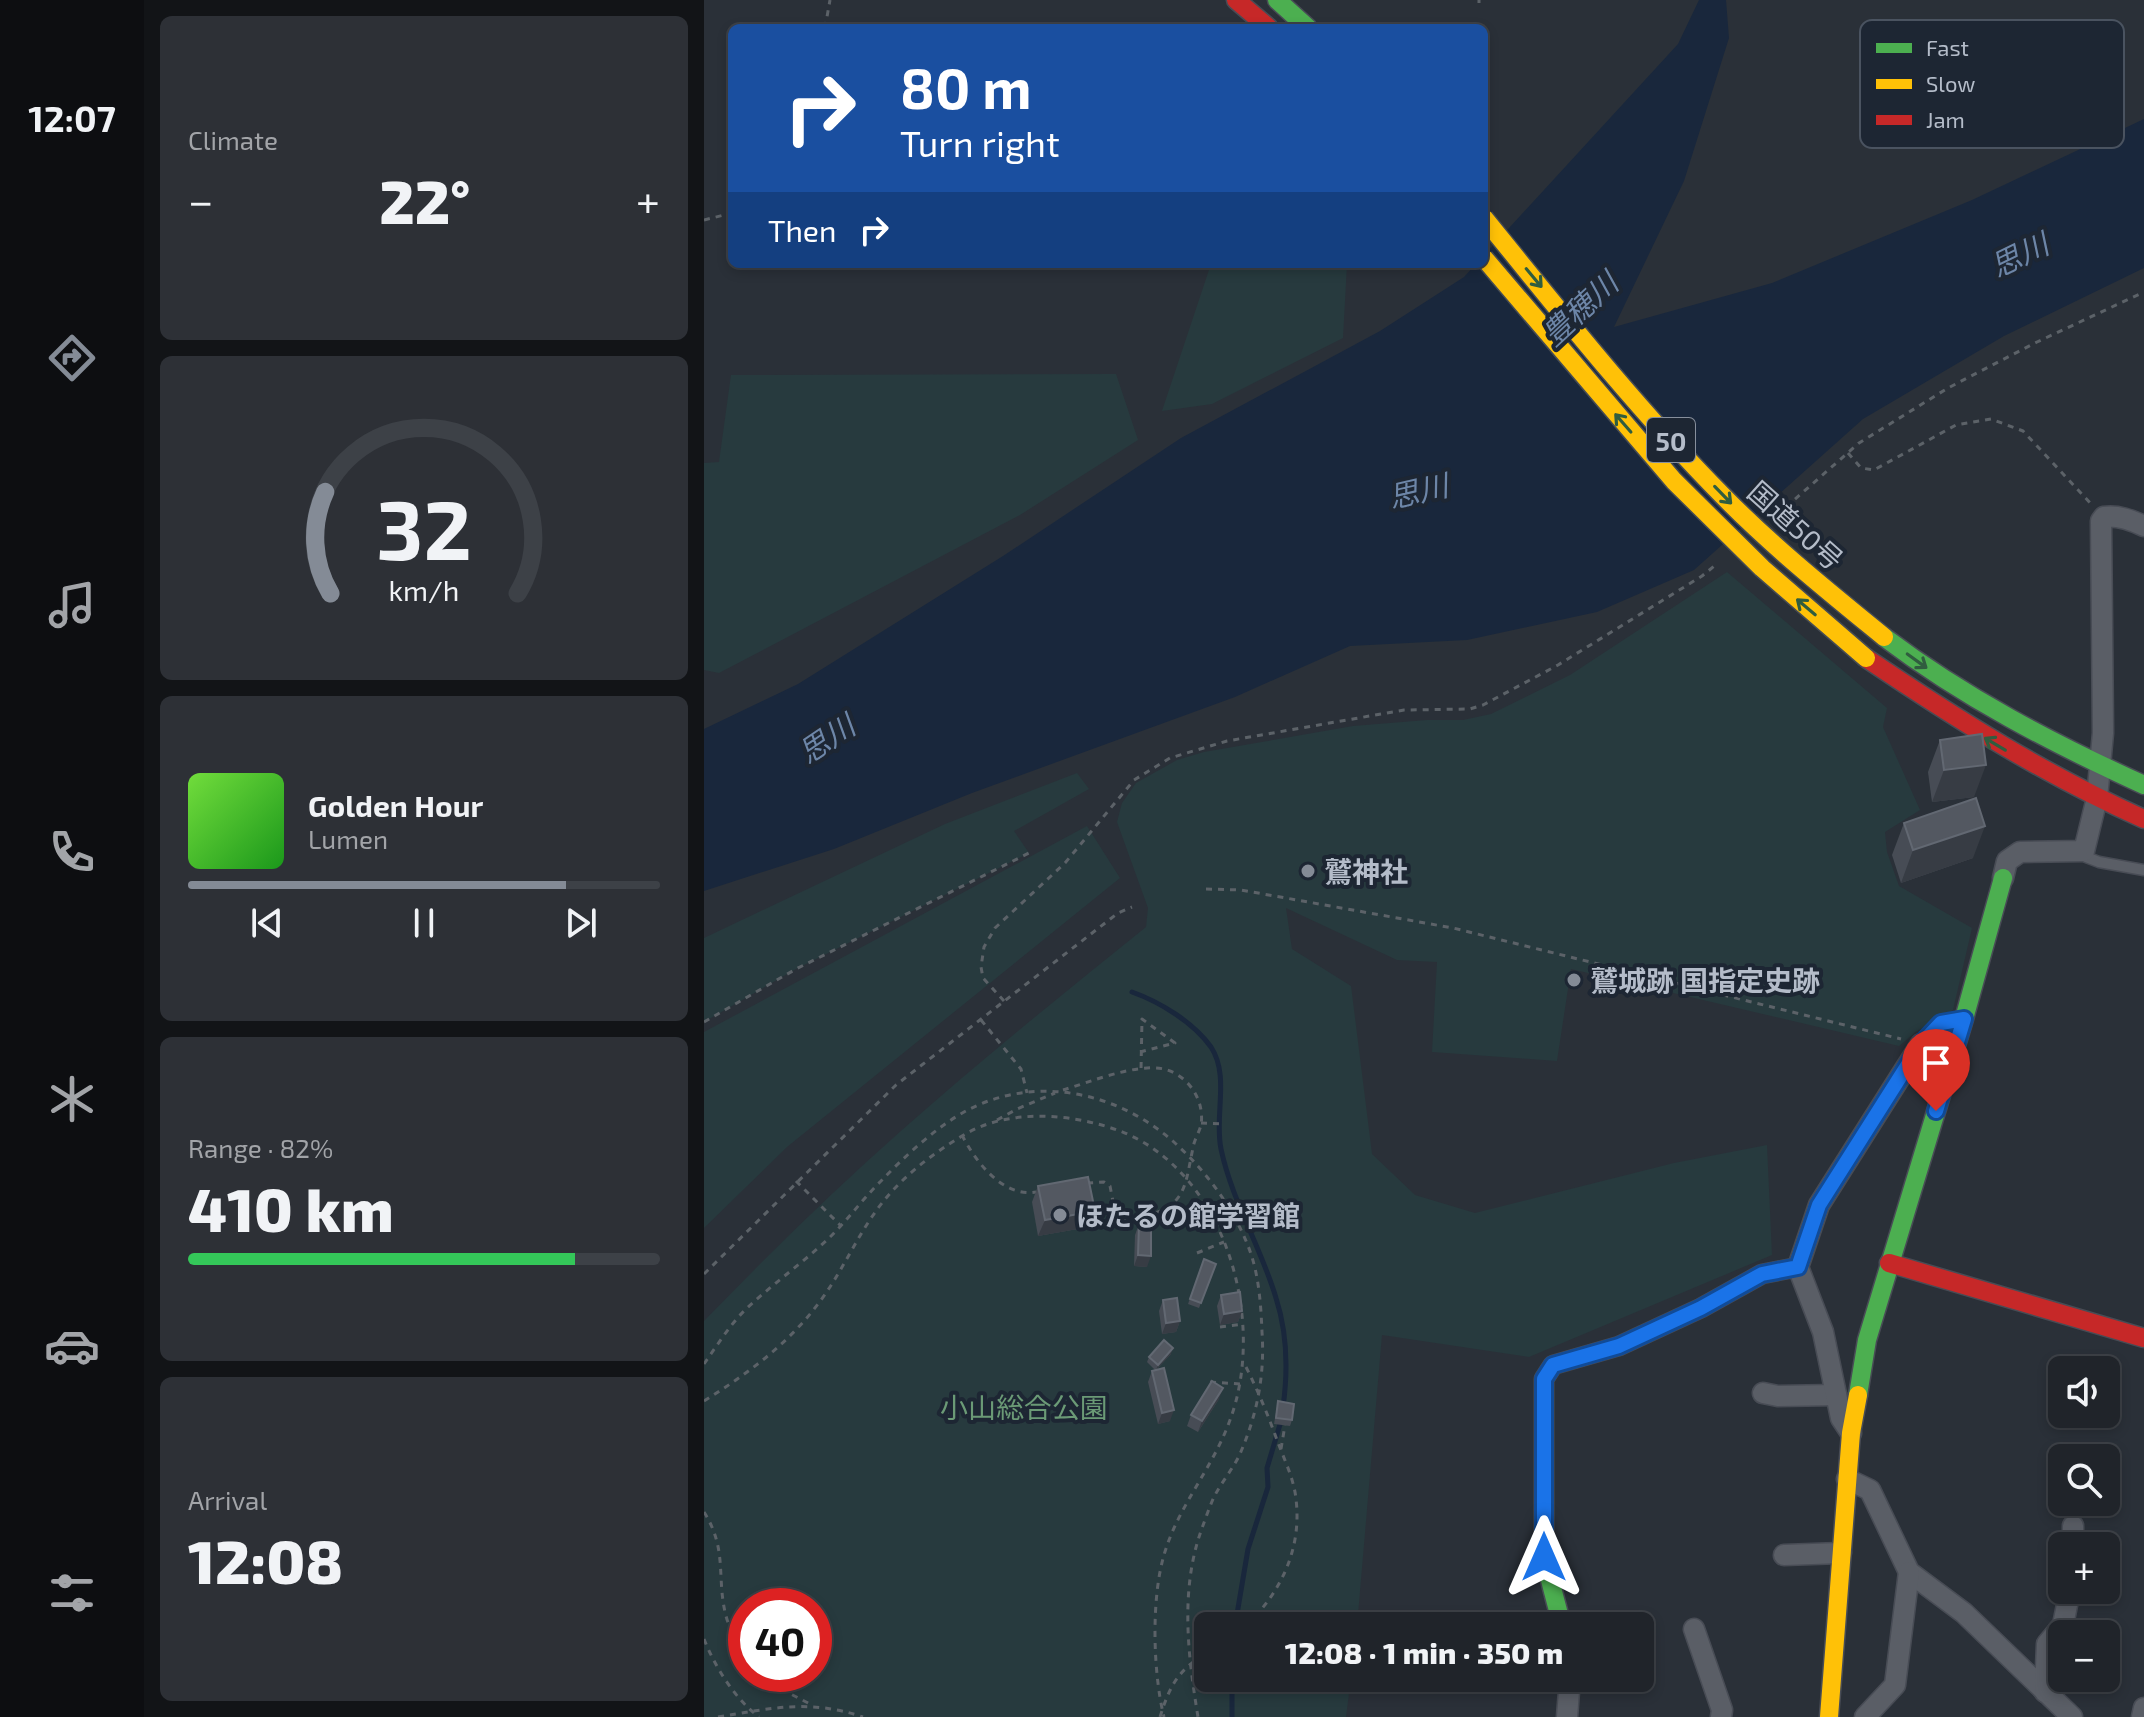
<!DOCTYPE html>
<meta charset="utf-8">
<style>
:root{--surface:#20242a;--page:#2d3036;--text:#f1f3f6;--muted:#a2a4a8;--line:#3d4147;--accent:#848b96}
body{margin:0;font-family:"Exo 2","Noto Sans JP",sans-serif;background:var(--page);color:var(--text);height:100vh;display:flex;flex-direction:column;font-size:30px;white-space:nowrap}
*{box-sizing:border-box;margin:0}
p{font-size:26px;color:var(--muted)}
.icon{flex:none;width:44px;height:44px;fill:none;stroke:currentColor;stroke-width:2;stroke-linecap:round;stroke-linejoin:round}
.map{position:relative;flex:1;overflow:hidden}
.side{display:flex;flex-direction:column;gap:16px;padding:16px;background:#121417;width:560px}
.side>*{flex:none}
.top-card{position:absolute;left:24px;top:24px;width:760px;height:244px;border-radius:12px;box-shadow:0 4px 12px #0003,0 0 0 2px var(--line);background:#1a4fa0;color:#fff;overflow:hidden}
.controls{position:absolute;left:1344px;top:1356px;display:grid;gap:16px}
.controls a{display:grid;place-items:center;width:72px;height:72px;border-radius:12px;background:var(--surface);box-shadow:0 4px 12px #0003,0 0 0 2px var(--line);font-size:40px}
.speed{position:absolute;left:24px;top:1588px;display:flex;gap:16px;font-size:40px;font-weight:700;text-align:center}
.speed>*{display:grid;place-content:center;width:104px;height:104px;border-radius:50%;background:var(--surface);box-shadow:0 4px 12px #0003,0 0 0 2px var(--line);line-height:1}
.speed .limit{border:12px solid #d22;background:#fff;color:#111}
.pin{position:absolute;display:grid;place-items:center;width:68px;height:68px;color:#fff;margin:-82px -34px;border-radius:50% 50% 50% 0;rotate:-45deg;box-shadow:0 0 8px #0007}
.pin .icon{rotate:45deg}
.me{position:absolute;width:88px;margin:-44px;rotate:0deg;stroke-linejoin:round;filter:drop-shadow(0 0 6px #0008)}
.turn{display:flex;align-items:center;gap:28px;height:168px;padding:0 40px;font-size:36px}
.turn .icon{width:104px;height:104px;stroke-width:2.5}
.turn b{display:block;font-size:56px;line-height:68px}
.then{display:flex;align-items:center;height:76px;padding:0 40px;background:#0003;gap:16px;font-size:30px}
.big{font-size:60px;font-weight:800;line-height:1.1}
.side .card{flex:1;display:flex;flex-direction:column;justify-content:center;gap:12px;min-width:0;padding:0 28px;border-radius:12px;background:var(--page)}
.side .dial{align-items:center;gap:0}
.dial svg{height:208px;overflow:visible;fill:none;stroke:var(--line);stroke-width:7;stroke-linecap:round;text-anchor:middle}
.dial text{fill:var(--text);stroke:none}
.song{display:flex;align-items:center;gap:24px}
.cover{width:96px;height:96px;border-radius:12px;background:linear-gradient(135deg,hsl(100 70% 55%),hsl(120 70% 35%))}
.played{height:8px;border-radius:4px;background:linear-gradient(90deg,var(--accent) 80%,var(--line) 80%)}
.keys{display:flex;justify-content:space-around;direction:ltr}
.heat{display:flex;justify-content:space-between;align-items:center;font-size:44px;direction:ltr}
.charge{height:12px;border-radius:6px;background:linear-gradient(90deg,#34c759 82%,var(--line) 0)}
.trip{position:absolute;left:490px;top:1612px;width:460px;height:80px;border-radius:12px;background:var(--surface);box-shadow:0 4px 12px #0003,0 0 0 2px var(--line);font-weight:800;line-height:80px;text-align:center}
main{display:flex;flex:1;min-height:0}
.menu{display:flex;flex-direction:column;width:144px;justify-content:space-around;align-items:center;background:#0d0e11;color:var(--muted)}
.menu .icon{width:56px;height:56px}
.menu .active{color:var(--accent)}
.menu b{font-size:36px;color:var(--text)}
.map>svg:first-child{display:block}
</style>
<main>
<nav class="menu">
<b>12:07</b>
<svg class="icon active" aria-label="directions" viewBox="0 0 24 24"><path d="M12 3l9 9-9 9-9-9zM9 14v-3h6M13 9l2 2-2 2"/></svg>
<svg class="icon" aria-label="music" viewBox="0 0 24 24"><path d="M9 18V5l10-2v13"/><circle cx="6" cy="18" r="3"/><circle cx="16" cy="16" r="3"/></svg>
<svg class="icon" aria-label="phone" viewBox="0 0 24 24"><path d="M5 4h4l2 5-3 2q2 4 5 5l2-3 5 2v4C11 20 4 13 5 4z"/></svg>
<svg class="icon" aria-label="climate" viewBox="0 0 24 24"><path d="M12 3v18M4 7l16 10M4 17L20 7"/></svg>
<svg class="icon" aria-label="car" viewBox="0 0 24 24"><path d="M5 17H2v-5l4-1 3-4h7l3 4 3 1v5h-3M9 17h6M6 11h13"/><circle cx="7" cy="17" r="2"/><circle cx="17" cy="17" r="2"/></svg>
<svg class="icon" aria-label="filters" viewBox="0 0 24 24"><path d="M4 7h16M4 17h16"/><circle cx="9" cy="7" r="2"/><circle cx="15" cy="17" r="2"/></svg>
</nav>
<section class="side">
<div class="card"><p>Climate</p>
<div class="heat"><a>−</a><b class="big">22°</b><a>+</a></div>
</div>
<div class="card dial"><svg viewBox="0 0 100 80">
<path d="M14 69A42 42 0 1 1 86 69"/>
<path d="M14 69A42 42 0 0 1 12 30" stroke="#848b96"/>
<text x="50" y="56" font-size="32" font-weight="700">32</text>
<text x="50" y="72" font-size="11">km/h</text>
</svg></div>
<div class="card">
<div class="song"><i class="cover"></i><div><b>Golden Hour</b><p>Lumen</p></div></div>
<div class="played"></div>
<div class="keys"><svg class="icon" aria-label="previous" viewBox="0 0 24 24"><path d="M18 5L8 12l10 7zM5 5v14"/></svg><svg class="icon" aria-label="pause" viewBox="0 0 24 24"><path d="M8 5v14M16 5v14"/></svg><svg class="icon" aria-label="next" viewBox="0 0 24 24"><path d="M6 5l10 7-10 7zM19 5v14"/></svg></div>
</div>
<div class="card"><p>Range · 82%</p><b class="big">410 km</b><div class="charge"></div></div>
<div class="card"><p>Arrival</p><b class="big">12:08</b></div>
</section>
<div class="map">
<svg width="1440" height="1717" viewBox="0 0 1440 1717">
<rect width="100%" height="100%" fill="#2a3038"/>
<g fill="#273a3e" fill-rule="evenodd">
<polygon points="507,264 643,264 639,338 508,404 458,411"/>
<polygon points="412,374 434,440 316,515 15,673 0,670 0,463 15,462 27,375"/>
<path d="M1023,572L1183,708L1179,727L1216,810L1181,832L1183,852L1195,886L1268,928L1249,1010L1213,1031L1195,1046L867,969L853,1061L728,1052L733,962L693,960L582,908L588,949L647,986L668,1154L711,1195L771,1213L970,1163L1063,1145L1068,1255L825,1357L678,1335L653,1626H504V1678H647L642,1717H0V1321C64,1255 129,1191 198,1130C277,1060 360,993 442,927L444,908L413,822L418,803L432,783L473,760L500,752L649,726L723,720H759L787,714L866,675ZM42,1606H110V1674H42Z"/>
<polygon points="373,773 385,789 310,831 325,853 92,969 0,1022 0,938 241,824"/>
<polygon points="383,826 416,878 83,1147 0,1228 0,1032"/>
</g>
<polygon fill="#19273c" points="995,0 1022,0 1025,38 980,181 910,327 1068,283 1268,200 1440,119 1440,268 1300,336 1159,419 990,570 893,612 763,640 646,646 531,697 268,793 130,849 0,891 0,729 94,684 299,556 477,438 676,331 760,277 974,44"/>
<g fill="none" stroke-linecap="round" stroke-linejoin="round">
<g stroke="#19273c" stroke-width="5">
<path d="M428,992C456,1002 489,1022 507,1047C526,1076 510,1116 517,1149C528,1201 557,1247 572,1298C583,1332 584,1371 579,1407"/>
<polyline points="531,1626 544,1549 564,1487 563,1468 577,1421"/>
<polyline points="528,1717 528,1678"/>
</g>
<g stroke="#484c55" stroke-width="13">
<g id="lane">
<polyline points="1380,851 1382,857 1395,862 1440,870"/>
<polyline points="1217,1044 1237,1023 1258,1020"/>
</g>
</g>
<g stroke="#484c55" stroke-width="23">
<g id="street">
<path d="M1299,878L1303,861L1316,852L1380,851L1393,798L1399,733L1397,521L1400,517C1414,515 1427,520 1440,526"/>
<polyline points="1059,1393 1074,1396 1132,1395"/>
<polyline points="1147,1433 1137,1418 1119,1332 1094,1267 1115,1205 1217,1044"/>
<polyline points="1143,1479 1166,1490 1205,1572 1260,1613 1368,1717"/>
<polyline points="1369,1546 1369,1526"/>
<polyline points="1080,1555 1137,1553"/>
<polyline points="990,1629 1018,1710 1017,1717"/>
<polyline points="1341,1692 1343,1644 1359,1625 1366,1590"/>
<polyline points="863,1717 866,1678"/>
<polyline points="1161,1717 1191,1685 1205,1572"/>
<polyline points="1438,1717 1440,1708"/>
</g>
</g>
<g stroke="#484c55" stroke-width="21">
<g id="fast">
<polyline points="573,0 604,28"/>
<path d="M1180,637C1261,698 1348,743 1440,785"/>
<polyline points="1154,1395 1163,1340 1260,1019 1299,878"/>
<polyline points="858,1626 840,1557 840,1379 849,1365 915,1346 997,1308 1058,1274 1094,1267"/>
</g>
</g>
<g stroke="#484c55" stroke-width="21">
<polyline id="slow" points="1125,1717 1147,1433 1154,1395"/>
</g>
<g stroke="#484c55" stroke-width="21">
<g id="jam">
<polyline points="532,0 565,28"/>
<path d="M1162,658C1251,718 1341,775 1440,819"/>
<polyline points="1185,1263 1440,1338"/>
</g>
</g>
<g stroke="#5c6268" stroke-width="3" stroke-dasharray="6 6" stroke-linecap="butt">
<polyline points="775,0 775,3"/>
<polyline points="121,28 126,0"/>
<polyline points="0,220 28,213"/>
<polyline points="1144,453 1157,468 1170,470 1252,425 1287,419 1319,431 1389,506"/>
<polyline points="1073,515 1155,443 1244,388 1333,342 1440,292"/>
<polyline points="502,889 537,890 749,928 1197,1039"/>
<polyline points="300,1001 279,978 277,967 280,947 291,928 361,863 430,780 466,758 523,741 700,710 766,709 779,705 854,665 998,576 1014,563"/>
<polyline points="277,1020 317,1069 323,1093"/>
<polyline points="0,1022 92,969 325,853"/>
<polyline points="436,1052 471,1043 438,1019 437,1070"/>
<path d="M359,1090C386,1082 432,1063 460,1069C484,1075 501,1100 497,1125C495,1133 490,1140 489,1148C481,1184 483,1206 441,1216C430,1218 422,1222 412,1217L406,1186L400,1182L383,1183"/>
<polyline points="293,1120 313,1109 351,1093"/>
<polyline points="497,1123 520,1124"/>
<path d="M258,1135C271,1161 299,1198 332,1192"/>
<polyline points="92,1181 137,1226"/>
<polyline points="493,1253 520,1242"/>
<polyline points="0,1274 192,1085 414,913 428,907"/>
<polyline points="516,1327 539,1324"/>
<path d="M0,1364C12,1347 25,1326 40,1311C66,1286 96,1265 123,1240C142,1222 157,1201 176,1182C200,1157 230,1129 260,1112C331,1073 415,1092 472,1144C504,1173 533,1213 547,1254C555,1278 557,1306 558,1332C561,1375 553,1416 535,1456C528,1470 517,1483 510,1497C505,1508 501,1520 497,1531C476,1591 484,1656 494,1717"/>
<path d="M542,1367C554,1391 564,1415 573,1440C580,1459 590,1479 592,1499C598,1549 577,1592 542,1626"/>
<polyline points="506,1382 537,1384"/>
<path d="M0,1401C43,1374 83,1345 114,1304C137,1274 151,1240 172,1211C194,1180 225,1156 258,1136C303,1108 367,1113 416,1131C522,1172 563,1321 526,1420C509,1468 474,1506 460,1555C447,1599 449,1673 460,1717"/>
<polyline points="577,1449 581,1425"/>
<path d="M0,1512C24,1550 12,1577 22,1616C26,1631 34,1643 42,1656"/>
<path d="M0,1639C11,1667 31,1699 55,1717"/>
<polyline points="59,1674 75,1688 106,1704"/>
<path d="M14,1717C68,1708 106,1699 159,1717"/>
<path d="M456,1717C466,1685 474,1670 504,1652"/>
</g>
<use href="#lane" stroke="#5a5e66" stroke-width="10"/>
<use href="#street" stroke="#5a5e66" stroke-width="20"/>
<use href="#fast" stroke="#4caf50" stroke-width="18"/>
<use href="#slow" stroke="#ffc107" stroke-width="18"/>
<use href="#jam" stroke="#c62828" stroke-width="18"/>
<g stroke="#474c53" stroke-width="21" stroke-linecap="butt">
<g id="slow-bridge">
<path d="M780,218C857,313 933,409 1019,496C1069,547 1125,592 1180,637"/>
<polyline points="780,258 970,481 1058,568 1162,658"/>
</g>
</g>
<use href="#slow-bridge" stroke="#ffc107" stroke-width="18"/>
</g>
<g fill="#474c55">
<polygon points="1236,740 1270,797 1228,802 1224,772"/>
<polygon points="1200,823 1269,858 1197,883 1188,855"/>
<polygon points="334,1186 391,1211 385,1227 334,1236 328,1202"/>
<polygon points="435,1224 443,1267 430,1266 431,1235"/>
<polygon points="500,1259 512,1264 495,1308 484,1304"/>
<polygon points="517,1295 538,1311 534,1322 516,1325 513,1306"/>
<polygon points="459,1300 476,1321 472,1332 458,1334 455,1311"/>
<polygon points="467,1354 453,1369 466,1421 454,1424 444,1382 448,1371 451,1370 443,1362 445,1357"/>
<polygon points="515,1399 494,1432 483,1426 487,1415"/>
<polygon points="574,1401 588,1420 586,1426 570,1424"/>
</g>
<g fill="#373c44">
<polygon points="1282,765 1270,797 1228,802 1240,770"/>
<polygon points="1281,826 1269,858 1197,883 1209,850"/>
<polygon points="391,1211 385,1227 334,1236 341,1220"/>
<polygon points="434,1255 447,1256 443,1267 430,1266"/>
<polygon points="538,1311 534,1322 516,1325 520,1314"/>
<polygon points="476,1321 472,1332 458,1334 462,1323"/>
<polygon points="469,1348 467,1354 452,1370 454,1365"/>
<polygon points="519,1388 515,1399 494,1432 498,1421"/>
<polygon points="470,1410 466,1421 454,1424 458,1413"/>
</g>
<g fill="#535861" stroke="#626872" stroke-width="2">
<polygon points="1278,734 1282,765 1240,770 1236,740"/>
<polygon points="1272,798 1281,826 1209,850 1200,823"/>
<polygon points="384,1177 391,1211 341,1220 334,1186"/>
<polygon points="435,1224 447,1224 447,1256 434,1255"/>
<polygon points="500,1259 512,1264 497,1303 486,1299"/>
<polygon points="536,1292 538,1311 520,1314 517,1295"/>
<polygon points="473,1298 476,1321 462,1323 459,1300"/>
<polygon points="460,1340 469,1348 454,1365 445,1357"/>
<polygon points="460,1368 470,1410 458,1413 448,1371"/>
<polygon points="508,1381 519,1388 498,1421 487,1415"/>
<polygon points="574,1401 590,1404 588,1420 572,1418"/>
</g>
<defs><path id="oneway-shaft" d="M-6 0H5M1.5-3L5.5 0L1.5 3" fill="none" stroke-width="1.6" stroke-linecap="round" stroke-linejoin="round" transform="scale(2)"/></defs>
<g stroke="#305d3f">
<use href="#oneway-shaft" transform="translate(830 278) rotate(50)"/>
<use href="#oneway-shaft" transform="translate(919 423) rotate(-131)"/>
<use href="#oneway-shaft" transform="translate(1019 495) rotate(46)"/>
<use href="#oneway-shaft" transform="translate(1102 607) rotate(-140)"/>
<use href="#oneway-shaft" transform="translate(1213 661) rotate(36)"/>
<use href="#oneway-shaft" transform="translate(1291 744) rotate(-149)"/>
</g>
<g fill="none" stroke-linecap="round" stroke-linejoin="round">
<g stroke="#114b97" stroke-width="20">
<polyline id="route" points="840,1557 840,1379 849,1365 915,1346 997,1308 1058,1274 1094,1267 1115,1205 1217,1044 1237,1023 1260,1019 1232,1111"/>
</g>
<use href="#route" stroke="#1a73e8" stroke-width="14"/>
</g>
<g fill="#848b96" stroke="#1d2633" stroke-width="3">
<circle cx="604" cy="871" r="8"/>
<circle cx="870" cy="980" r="8"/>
<circle cx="356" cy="1215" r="8"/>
</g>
<g text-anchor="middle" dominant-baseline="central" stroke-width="8" stroke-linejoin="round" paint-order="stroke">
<rect fill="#1d2633" stroke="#878f9c" stroke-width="2" x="943" y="418" width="48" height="44" rx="6"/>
<g font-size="26" font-weight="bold" fill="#b4bcc9">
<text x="967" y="440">50</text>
</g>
<g font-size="28" fill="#b4bcc9" stroke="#1d2633">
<text transform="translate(1092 525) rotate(42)">国道50号</text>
</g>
<g font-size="28" font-weight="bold" fill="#b4bcc9" stroke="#1d2633" text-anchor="start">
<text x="620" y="871">鷲神社</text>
<text x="886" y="980">鷲城跡 国指定史跡</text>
<text x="372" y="1215">ほたるの館学習館</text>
</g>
<g font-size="28" fill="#6b9a76" stroke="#1d2633">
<text x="320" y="1407">小山総合公園</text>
</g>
<g font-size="30" font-style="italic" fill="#6d86a8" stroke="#1d2633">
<text transform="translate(1315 254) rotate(-26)">思川</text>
<text transform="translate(875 308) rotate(-43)">豊穂川</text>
<text transform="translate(714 490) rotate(-13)">思川</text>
<text transform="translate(122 738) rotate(-34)">思川</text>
</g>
</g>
<rect x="1156" y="20" width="264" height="128" rx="12" fill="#1d2633" stroke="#4a5360" stroke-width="2"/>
<rect x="1172" y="43" width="36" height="10" fill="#4caf50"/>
<rect x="1172" y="79" width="36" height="10" fill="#ffc107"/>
<rect x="1172" y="115" width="36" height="10" fill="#c62828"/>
<g font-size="22" fill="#b4bcc9">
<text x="1222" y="56">Fast</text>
<text x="1222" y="92">Slow</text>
<text x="1222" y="128">Jam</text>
</g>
</svg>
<div class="controls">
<a><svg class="icon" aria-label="sound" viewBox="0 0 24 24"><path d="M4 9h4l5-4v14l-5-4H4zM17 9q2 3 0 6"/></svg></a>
<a><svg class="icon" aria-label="search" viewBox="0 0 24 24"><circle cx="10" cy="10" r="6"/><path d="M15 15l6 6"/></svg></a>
<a>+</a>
<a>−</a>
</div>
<div class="speed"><div class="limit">40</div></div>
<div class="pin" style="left:1232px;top:1111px;background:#d93025"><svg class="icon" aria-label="arrive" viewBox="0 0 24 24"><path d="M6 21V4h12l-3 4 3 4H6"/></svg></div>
<svg class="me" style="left:840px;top:1557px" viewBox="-20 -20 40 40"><path d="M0-17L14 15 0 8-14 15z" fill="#1a73e8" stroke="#fff" stroke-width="4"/></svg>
<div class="trip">12:08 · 1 min · 350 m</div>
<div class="top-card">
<div class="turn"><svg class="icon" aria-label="right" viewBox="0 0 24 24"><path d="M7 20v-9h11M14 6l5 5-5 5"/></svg><div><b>80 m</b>Turn right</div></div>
<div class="then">Then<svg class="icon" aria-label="right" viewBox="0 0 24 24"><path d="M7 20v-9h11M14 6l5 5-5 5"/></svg></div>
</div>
</div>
</main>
